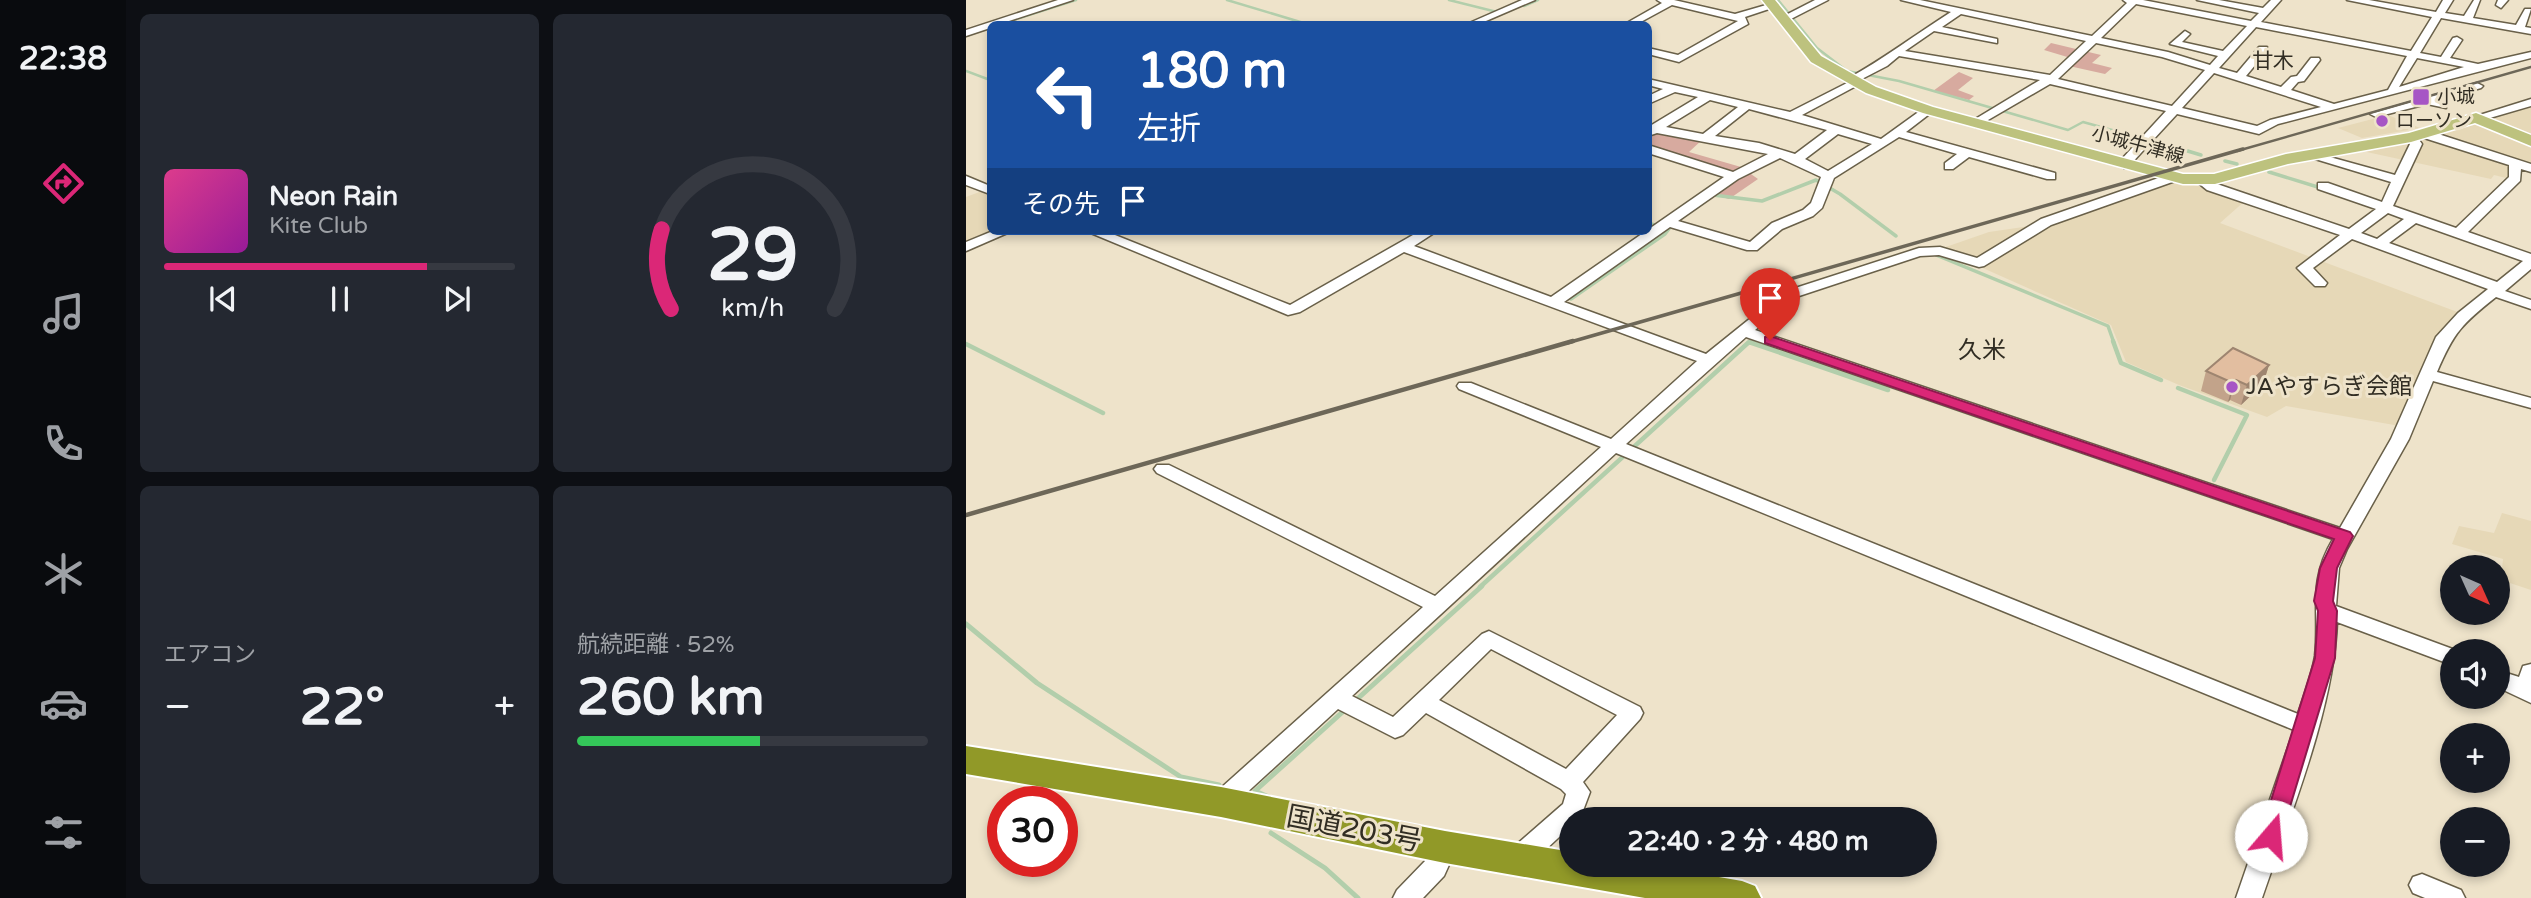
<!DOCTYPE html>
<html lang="ja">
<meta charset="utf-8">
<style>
:root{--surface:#171b24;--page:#242831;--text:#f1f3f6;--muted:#9ea1a6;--line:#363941;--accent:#db2777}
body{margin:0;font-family:"Varela Round","Noto Sans JP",sans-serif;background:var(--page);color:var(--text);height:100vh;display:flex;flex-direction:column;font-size:26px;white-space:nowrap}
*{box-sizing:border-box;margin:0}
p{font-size:23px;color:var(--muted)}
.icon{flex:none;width:38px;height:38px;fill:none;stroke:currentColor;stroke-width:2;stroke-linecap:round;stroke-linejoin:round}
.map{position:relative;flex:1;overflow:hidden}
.drawer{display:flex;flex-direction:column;gap:14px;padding:14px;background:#0d0f14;width:840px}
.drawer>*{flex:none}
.top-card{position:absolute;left:21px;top:21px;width:665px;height:214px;border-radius:10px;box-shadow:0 4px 10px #0003;background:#1a4fa0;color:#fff;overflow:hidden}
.needle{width:46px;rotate:135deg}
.buttons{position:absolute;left:1474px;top:555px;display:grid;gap:14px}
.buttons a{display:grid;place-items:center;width:70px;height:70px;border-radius:50%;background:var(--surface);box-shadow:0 4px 10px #0003;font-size:35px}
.speed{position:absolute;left:21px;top:786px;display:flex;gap:14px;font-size:35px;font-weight:700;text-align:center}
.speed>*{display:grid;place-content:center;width:91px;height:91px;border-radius:50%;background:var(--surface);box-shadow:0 4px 10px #0003;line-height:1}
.speed .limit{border:10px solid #d22;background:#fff;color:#111}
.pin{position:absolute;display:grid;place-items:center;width:60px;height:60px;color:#fff;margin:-72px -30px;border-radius:50% 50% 50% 0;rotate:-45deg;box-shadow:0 0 7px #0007}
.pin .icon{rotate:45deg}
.me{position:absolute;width:77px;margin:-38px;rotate:18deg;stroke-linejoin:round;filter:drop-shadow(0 0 5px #0008)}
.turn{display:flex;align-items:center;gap:24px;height:147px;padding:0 35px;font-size:32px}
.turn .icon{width:91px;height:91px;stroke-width:2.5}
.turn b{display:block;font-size:49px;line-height:60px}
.then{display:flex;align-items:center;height:66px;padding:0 35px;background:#0003;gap:14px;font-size:26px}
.big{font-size:52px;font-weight:700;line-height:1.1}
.drawer .card{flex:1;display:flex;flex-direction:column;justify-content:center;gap:10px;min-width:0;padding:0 24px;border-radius:10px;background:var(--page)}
.drawer .dial{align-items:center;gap:0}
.dial svg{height:182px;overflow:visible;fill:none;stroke:var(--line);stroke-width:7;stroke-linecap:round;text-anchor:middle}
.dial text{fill:var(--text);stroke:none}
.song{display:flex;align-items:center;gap:21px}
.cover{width:84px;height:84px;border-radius:10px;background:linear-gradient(135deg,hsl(330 70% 55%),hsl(300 70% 35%))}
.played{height:7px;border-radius:4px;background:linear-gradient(90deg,var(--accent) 75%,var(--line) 75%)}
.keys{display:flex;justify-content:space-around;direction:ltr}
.heat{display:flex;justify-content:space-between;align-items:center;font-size:38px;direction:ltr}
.charge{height:10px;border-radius:5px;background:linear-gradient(90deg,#34c759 52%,var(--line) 0)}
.drawer .tiles{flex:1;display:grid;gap:14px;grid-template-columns:repeat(2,1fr)}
.trip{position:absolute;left:593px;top:807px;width:378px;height:70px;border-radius:35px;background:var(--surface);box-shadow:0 4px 10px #0003;font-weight:700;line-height:70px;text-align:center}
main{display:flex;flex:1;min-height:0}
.tab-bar{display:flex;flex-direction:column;width:126px;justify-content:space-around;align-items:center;background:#090b0e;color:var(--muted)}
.tab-bar .icon{width:49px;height:49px}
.tab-bar .on{color:var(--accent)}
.tab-bar b{font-size:32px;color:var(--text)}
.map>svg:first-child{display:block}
</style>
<main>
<nav class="tab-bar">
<b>22:38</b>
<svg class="icon on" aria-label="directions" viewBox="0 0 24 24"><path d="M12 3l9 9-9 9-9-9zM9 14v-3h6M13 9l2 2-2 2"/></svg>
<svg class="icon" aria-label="music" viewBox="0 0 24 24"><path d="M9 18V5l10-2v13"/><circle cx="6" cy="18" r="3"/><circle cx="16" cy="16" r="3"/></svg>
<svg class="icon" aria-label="phone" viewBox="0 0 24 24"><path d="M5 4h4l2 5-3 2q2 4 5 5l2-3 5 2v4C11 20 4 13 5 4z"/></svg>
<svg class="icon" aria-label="climate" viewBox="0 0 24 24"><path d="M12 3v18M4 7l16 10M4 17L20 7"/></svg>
<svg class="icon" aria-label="car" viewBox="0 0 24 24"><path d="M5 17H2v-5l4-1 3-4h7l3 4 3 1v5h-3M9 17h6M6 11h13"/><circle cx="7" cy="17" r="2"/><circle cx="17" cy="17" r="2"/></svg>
<svg class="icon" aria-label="filters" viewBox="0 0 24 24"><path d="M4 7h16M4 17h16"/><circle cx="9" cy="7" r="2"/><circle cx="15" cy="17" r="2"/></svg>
</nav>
<section class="drawer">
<div class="tiles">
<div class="card">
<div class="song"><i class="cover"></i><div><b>Neon Rain</b><p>Kite Club</p></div></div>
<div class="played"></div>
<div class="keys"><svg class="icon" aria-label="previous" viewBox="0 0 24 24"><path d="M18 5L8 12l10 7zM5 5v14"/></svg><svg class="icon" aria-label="pause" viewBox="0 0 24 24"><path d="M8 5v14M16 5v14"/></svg><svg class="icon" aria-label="next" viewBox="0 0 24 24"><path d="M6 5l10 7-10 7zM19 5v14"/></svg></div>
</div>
<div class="card dial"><svg viewBox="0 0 100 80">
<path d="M14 69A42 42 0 1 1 86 69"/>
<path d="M14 69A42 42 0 0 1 10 34" stroke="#db2777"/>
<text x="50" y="56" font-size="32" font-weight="700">29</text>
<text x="50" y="72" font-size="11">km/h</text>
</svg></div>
<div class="card"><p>エアコン</p>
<div class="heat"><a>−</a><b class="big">22°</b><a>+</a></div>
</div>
<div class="card"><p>航続距離 · 52%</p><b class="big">260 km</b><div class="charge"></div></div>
</div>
</section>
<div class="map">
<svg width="1565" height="898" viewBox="0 0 1565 898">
<rect width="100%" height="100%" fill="#eee3ca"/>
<g fill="#e6d8b7">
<polygon points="1565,107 1565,137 1522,119 1558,109"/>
<polygon points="1422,115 1454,128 1396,138 1372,128"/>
<polygon points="1511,122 1565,145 1565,166 1546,164 1544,179 1528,175 1525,179 1396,151 1441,142 1454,145 1458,138"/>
<polygon points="1204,181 1238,187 1280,200 1254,223 1494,313 1472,335 1464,349 1434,426 1320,406 1301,417 1213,385 1160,362 1145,325 974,249 1023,232 1064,226 1110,207 1178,183"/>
<polygon points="16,191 24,195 24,231 34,231 0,245 0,197"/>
<polygon points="1536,513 1565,521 1565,590 1535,580 1537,559 1486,544 1493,526 1528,533"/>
</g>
<g fill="#d7aa9f">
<polygon points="1085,43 1135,55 1126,63 1146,68 1139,74 1103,66 1108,59 1078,50"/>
<polygon points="993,72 1007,78 992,90 1008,96 1003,100 967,91"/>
<polygon points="689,131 738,138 723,152 775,167 792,179 763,199 738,192 759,177 683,153 682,136"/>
</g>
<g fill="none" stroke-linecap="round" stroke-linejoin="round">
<g stroke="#b2ceab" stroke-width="2.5">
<polyline points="261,0 341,24"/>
<polyline points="483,0 531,12"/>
<polyline points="812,0 851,48 881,71 933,81 1102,130 1117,122 1222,151"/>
<polyline points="558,6 572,0"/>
<polyline points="35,24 110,0"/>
<polyline points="0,71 24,80"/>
</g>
<g stroke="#b2ceab" stroke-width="3.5">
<polyline points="1215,149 1235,155"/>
<polyline points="1259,161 1271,164"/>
<polyline points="1303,172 1355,188"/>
<polyline points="747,195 796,201 850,180 874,194 930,236"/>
<polyline points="682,223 695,227"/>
<polyline points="443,237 454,231"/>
<polyline points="970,255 1142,326 1148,343"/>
<polyline points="605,299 699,234 706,225"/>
<polyline points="782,343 786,343"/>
</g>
<g stroke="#b2ceab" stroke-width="4.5">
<polyline points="1147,341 1155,363 1195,380"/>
<polyline points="0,344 137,413"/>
<polyline points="1212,388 1281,415 1248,480"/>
<polyline points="514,587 783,342 922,390"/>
</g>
<g stroke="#b2ceab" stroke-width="5">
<polyline points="0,624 71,683 215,777 253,785"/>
<polyline points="388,702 516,586"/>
<polyline points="305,798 289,791 381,708"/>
<polyline points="305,833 359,868 392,898"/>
</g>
<g stroke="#696049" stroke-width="3">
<g id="minor">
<polygon points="92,0 107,0 34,24 24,24 24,28 0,36 0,30"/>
<polygon points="556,0 569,0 513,24 501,24"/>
<polygon points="691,0 708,0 769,14 807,3 812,6 779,17 782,24 713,62 682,54 682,48 712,55 772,21 706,5 671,24 659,24 696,3"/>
<polygon points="849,0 862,0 821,21 812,19"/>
<path d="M935,0H954L1126,36L1161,3L1157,0H1177L1285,21L1293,13L1231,0H1253L1297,8L1305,0H1315L1295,22L1445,51L1466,17L1381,0H1403L1470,12L1477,0H1487L1479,13L1498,16L1508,0H1514L1507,18L1550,25L1559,9H1565L1559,27L1565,28V34L1475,18L1454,53L1475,57L1487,38L1491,37L1496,40L1484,58L1512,64L1565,52V58L1312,124L1293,134L1211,114L1162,167L1158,168L1152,164L1154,161L1200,111L1084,84L1010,127L1006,125V121L1074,80L933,56L921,66L892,81V85L836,115L915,139L958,108H966V112L940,132L1089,173V179H1081L1003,157L987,169H979V163L991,154L933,137L868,178L856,208L847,216L816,229L791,250H781L704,227L598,302L740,354L817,292L953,248L974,247L1011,258L1075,219L1204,174H1212V180L1085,225L1018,266L1013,267L973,255L954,256L827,298L789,330L1374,528L1425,439L1470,337L1492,313L1522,289L1386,239L1347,268L1361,283L1359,286H1349L1331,268L1374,235L1241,190L1230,181L1236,177L1251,184L1383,229L1410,209L1352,189V183H1362L1416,202L1425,182L1336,155L1342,151L1429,175L1444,144L1439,137L1445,133L1449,134L1456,144L1427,206L1490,228L1543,177V165L1455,137V131H1463L1565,164V172L1555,169L1554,181L1502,232L1565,254V269L1539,291L1565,300V309L1530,297C1496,324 1488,332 1471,372L1565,398V408L1467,381L1443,439L1381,549L1373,568L1370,606L1492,651H1486V665L1371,622C1368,709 1324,815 1296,898H1270L1328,730L650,453L386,696L427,717L516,634L523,631L674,707L677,713L674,719L617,782L624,792L615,816L606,819V825L560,868L551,871L542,868L539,860L542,852L597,804L600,794L595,789L460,713L437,735L429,738L372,709L263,809L255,812L247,809L243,802L247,795L457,607L191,473L188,469L191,465H203L469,596L635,447L493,389L491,386L493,383H505L645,439L731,361L438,252L334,312L322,315L120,231H139L324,305L454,231H471L448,246L585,297L758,177L682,153V145L767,172L802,154L691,133L682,136L684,126L732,97L709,92L682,104V96L697,89L682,85V79L824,112L881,83V79C918,59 950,34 985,12ZM1170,4L1281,26L1257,51L1216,42L1224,34L1219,31L1204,44L1252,56L1244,65L1202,52L1135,38ZM995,14L1120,41L1084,75L939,51L968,31L1031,43V39L976,27ZM1290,27L1441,56L1422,90L1368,104L1325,90L1332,82L1338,81L1354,60L1353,58H1345L1331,76L1325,77L1315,87L1280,76L1301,51V47H1293L1271,73L1253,68ZM1130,43L1196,57L1239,70L1206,106L1092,79ZM1451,58L1498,67L1433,87ZM1248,73L1355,107L1304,120L1291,126L1216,108ZM744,100L772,107L737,134L700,127ZM783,109L861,130L829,154L793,143L749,136ZM872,134L906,144L862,171L839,159ZM814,158L855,177L845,203L837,210L806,223L784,242L712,221L772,179ZM1422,213L1438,219L1411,239L1395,233ZM1450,223L1557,261L1531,282L1423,243ZM780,337L1367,539C1341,583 1354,609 1349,656C1346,675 1338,695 1332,714L660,444ZM525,649L651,715L600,769L473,700Z"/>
<polygon points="1532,0 1542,0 1535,8 1530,5"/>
<polygon points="1511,83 1517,86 1515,88 1473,100 1480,104 1480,108 1461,104 1410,117 1404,114"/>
<polygon points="1565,99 1565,106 1510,122 1504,118"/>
<polygon points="0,176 24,186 24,194 0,185"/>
<polygon points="27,231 46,231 0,251 0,242"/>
<polygon points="1565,664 1565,703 1531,687 1531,670 1553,677 1557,666"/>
<polygon points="479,836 488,840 491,847 478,876 457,898 427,898 431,890 460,860 470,840"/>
<polygon points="1456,874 1495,890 1499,898 1459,898 1447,893 1443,885 1447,877"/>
</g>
</g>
<g stroke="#fff" stroke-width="3">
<polygon id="major" points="796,0 809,0 855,56 910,87 967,107 1217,174 1248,174 1320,154 1443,133 1510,113 1565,135 1565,146 1509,123 1445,142 1322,164 1249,184 1217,184 957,113 900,93 845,62"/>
</g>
<g stroke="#fff" stroke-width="4">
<polygon id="highway" points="0,746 255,787 479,831 606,852 606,864 678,864 776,881 789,886 795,898 679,898 479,863 255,817 0,774"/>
</g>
<use href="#minor" fill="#fff" fill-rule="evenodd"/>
<use href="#major" fill="#bdc27e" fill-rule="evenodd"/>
<use href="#highway" fill="#919928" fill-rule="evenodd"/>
<polyline stroke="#6d6758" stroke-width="2.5" points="1271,151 1565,67"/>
<polyline stroke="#6d6758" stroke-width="3.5" points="601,343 1277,149"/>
<polyline stroke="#6d6758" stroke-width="4.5" points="0,515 607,341"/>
</g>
<polygon fill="#c2a38a" points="1303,365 1297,384 1275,405 1264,400 1262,402 1235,391 1240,371"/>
<g fill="#9e8570">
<polygon points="1303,365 1297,384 1275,405 1281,385"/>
<polygon points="1270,380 1264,400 1262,402 1267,383"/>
</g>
<polygon fill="#e2bea0" stroke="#9e8570" stroke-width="2" points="1267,348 1303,365 1281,385 1270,380 1267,383 1240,371"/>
<polygon fill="#db2777" stroke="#8e194d" stroke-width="2" points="804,336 1384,532 1387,536 1371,568 1367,601 1371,611 1369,658 1313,843 1305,846 1298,843 1294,836 1349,658 1352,611 1348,601 1354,568 1368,539 799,343 799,337"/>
<g fill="#a655c5" stroke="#eee3ca" stroke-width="2.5">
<rect x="1446" y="88" width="18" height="18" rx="3.5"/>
<circle cx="1416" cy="121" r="7"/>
<circle cx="1266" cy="387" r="7"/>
</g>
<g text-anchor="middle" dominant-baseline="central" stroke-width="6" stroke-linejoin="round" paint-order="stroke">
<g font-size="19" fill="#312d23" stroke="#eee3ca" text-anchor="start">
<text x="1471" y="97">小城</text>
<text x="1430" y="121">ローソン</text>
</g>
<g font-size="19" fill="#312d23" stroke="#eee3ca">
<text transform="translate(1172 145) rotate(15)">小城牛津線</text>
</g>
<g font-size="21" fill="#312d23" stroke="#eee3ca">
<text x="1307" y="61">甘木</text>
</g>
<g font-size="23" fill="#312d23" stroke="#eee3ca" text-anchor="start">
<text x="1280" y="387">JAやすらぎ会館</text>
</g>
<g font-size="24" fill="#312d23" stroke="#eee3ca">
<text x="1016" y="350">久米</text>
</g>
<g font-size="28" fill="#312d23" stroke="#eee3ca">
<text transform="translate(388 829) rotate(11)">国道203号</text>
</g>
</g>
</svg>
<div class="buttons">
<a><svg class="needle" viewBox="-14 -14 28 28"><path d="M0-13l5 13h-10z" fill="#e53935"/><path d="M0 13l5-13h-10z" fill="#9ea1a6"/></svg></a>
<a><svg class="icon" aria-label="sound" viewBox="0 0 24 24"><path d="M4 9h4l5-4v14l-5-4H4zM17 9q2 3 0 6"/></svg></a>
<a>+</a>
<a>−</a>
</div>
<div class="speed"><div class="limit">30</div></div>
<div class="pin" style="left:804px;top:340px;background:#d93025"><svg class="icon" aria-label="arrive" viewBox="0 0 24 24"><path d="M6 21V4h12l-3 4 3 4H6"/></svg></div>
<svg class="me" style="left:1305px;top:836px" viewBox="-20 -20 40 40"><circle r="19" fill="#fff"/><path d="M0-13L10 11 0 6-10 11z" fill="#db2777"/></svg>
<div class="trip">22:40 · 2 分 · 480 m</div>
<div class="top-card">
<div class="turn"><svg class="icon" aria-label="left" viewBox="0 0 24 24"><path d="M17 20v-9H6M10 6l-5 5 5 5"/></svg><div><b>180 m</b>左折</div></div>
<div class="then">その先<svg class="icon" aria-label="arrive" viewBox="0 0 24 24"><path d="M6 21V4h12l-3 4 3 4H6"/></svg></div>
</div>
</div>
</main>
